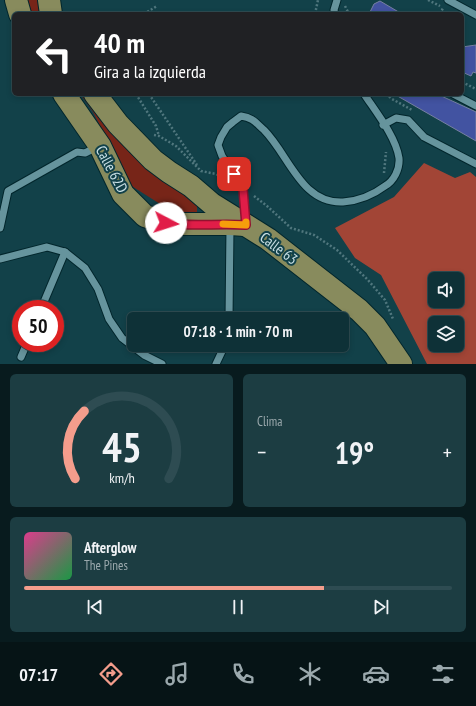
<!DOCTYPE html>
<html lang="es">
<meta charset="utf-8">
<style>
:root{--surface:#0e3137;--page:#1c3d42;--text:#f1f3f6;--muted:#9ba9ad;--line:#2e4c52;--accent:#f49d8c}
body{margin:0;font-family:"PT Sans Narrow",sans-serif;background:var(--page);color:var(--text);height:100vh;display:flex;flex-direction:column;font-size:15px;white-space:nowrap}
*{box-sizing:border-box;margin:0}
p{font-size:13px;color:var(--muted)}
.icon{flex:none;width:22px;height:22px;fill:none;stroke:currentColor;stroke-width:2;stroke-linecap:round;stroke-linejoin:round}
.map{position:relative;height:364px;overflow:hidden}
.drawer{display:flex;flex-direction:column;gap:10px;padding:10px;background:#081b1e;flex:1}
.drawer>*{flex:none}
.banner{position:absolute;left:12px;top:12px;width:452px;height:84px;border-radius:6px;box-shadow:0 2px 6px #0003,0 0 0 1px var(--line);background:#202124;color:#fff;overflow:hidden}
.buttons{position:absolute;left:428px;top:272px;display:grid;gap:8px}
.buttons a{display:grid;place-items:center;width:36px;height:36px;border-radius:6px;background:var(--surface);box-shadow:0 2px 6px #0003,0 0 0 1px var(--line);font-size:20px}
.speed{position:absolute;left:12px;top:300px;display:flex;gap:8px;font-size:20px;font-weight:700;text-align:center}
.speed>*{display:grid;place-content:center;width:52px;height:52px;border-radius:50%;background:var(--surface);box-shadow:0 2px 6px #0003,0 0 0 1px var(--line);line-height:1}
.speed .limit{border:6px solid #d22;background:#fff;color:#111}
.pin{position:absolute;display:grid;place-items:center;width:34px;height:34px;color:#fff;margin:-17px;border-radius:8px;box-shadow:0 2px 6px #0006}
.me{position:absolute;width:44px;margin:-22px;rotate:95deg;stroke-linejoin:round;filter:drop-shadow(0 0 3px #0008)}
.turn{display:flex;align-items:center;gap:14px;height:84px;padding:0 16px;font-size:18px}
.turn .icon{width:52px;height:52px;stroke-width:2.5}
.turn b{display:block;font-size:28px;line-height:34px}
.big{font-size:30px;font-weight:600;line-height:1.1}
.drawer .widget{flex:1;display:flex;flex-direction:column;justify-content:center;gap:6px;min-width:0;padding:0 14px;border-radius:6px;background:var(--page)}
.drawer .dial{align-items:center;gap:0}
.dial svg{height:104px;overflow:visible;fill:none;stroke:var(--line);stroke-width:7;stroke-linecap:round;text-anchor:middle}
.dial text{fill:var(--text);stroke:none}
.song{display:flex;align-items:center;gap:12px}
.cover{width:48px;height:48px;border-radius:6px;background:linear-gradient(135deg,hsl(330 70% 55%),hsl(140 70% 35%))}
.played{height:4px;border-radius:2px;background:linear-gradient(90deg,var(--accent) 70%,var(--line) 70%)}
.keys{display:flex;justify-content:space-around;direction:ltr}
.heat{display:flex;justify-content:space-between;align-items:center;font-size:22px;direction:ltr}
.drawer .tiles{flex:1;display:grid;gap:10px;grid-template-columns:1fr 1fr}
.widget:last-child{grid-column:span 2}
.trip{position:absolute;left:127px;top:312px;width:222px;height:40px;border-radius:6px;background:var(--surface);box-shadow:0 2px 6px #0003,0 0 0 1px var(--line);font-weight:600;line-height:40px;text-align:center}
.tabs{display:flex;height:64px;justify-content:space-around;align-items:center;background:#061416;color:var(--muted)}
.tabs .icon{width:28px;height:28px}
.tabs .selected{color:var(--accent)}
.tabs b{font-size:18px;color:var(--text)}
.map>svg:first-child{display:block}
</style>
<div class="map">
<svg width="476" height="364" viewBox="0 0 476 364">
<rect width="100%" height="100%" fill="#124149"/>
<g fill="#772518">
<polygon points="26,0 38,0 42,14 31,14"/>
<polygon points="89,94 197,204 197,214 176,214 130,185 93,112 81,95"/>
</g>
<path fill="#a24536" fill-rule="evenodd" d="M424,163L455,178L470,172L476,177V364H427L381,275L355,258L335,228L394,197ZM435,279H457V301H435ZM435,323H457V345H435Z"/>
<g fill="#4253a1" stroke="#7680a1">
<polygon points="380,1 402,14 369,14 374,4"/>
<polygon points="476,45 476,73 473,72 471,76 462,72 462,47"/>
<polygon points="394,94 437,94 474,111 476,112 476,141"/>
</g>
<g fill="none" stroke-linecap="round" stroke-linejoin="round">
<g stroke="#02262c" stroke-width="9">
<g id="minor">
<polyline points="448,0 476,15"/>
<polyline points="335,14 334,10 337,0"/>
<polyline points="453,94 476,106"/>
<polyline points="383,125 396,118 408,120 424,137 476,164"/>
<path d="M246,221L243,189L222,156L218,145L221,137L227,127L233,122L241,116C253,118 255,122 264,130C289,155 301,204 343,202C357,201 373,195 385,186C394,181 400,169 399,158C396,137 376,112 364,94"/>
<polyline points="0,228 8,191 77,152 85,153 97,147"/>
<polyline points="0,259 47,247 65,252 85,268 98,289 109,319 122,338 144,355 162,364"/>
<polyline points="41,309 65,252"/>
<polyline points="229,319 230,227"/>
<polyline points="21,357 27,343"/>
<polyline points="216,364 225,345"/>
</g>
</g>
<g stroke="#02262c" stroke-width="24">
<g id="major">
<polyline points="16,0 20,14"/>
<polyline points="49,0 51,14"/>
<polyline points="64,94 100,146 123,194 145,216 166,223 176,224 230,224 245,225"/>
<polyline points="95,94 118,124 153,160 169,172 191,186 212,204 268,239 359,310 375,326 401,364"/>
</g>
</g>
<g stroke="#50777e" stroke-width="2.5" stroke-dasharray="2 2" stroke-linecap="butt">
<polyline points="428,0 440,6"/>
<polyline points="345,6 349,14"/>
<polyline points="144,14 157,6"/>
<polyline points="315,14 318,0"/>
<polyline points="440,14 443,8"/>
<polyline points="462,82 476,89"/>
<polyline points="136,94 156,126 159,136"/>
<polyline points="149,94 197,165"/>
<polyline points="386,94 392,99 412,110"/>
<polyline points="154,135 159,136 176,146 201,171 216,174 226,180"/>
<polyline points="384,173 386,152"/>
<polyline points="254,196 267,206 291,228 314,235 337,250 368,280 385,300 393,319"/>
</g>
<use href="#minor" stroke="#66949d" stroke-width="7"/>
<use href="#major" stroke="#888b5d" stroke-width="22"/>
</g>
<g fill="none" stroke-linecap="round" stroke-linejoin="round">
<g stroke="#92132f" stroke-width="10">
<path id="route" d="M166,223C192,227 219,223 246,225L243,189L234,174"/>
</g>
<use href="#route" stroke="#e11d48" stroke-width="7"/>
<polyline stroke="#f59e0b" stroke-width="7" points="223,224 246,225 246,222"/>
</g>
<g text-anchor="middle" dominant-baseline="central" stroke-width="4" stroke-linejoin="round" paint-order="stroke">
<g font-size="15" fill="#c9e0e5" stroke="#124149">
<text transform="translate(112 169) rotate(62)">Calle 62D</text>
<text transform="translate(279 248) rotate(37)">Calle 63</text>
</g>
</g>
</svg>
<div class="buttons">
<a><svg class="icon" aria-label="sound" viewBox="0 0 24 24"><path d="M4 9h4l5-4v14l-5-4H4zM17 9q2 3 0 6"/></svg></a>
<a><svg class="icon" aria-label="layers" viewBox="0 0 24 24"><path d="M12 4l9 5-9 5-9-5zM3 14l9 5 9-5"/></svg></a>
</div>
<div class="speed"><div class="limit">50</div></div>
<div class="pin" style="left:234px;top:174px;background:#d93025"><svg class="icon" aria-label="arrive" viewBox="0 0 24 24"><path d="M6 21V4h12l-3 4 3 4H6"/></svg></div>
<svg class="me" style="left:166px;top:223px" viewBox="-20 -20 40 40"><circle r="19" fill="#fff"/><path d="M0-13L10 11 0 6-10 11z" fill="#e11d48"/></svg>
<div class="trip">07:18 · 1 min · 70 m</div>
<div class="banner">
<div class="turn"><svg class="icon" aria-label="left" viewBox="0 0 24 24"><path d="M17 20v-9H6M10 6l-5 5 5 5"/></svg><div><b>40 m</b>Gira a la izquierda</div></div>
</div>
</div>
<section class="drawer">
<div class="tiles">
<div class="widget dial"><svg viewBox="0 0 100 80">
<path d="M14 69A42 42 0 1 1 86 69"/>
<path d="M14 69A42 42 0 0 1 21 17" stroke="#f49d8c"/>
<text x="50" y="56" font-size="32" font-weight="700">45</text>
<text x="50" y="72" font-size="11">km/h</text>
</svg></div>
<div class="widget"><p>Clima</p>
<div class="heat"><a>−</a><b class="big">19°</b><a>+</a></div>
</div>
<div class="widget">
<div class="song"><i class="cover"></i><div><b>Afterglow</b><p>The Pines</p></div></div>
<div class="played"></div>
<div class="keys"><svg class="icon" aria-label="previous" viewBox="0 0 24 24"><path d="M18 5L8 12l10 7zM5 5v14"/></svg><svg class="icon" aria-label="pause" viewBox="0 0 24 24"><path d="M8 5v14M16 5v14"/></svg><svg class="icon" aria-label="next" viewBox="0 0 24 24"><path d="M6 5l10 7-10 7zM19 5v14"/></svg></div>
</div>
</div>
</section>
<nav class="tabs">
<b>07:17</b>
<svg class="icon selected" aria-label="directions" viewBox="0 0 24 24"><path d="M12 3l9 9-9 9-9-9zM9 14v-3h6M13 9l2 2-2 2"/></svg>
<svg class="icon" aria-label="music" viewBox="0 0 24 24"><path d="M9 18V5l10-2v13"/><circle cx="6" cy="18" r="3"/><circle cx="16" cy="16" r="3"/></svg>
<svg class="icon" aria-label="phone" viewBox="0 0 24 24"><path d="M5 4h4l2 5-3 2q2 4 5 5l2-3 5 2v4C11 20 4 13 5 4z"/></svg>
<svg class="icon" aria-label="climate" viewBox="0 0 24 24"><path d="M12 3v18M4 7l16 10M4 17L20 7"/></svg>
<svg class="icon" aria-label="car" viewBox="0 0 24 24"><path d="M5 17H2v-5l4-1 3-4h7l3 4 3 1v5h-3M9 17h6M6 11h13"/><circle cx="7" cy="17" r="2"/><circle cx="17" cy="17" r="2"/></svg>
<svg class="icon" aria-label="filters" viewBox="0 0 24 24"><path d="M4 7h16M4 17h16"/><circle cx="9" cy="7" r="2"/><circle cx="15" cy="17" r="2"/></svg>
</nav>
